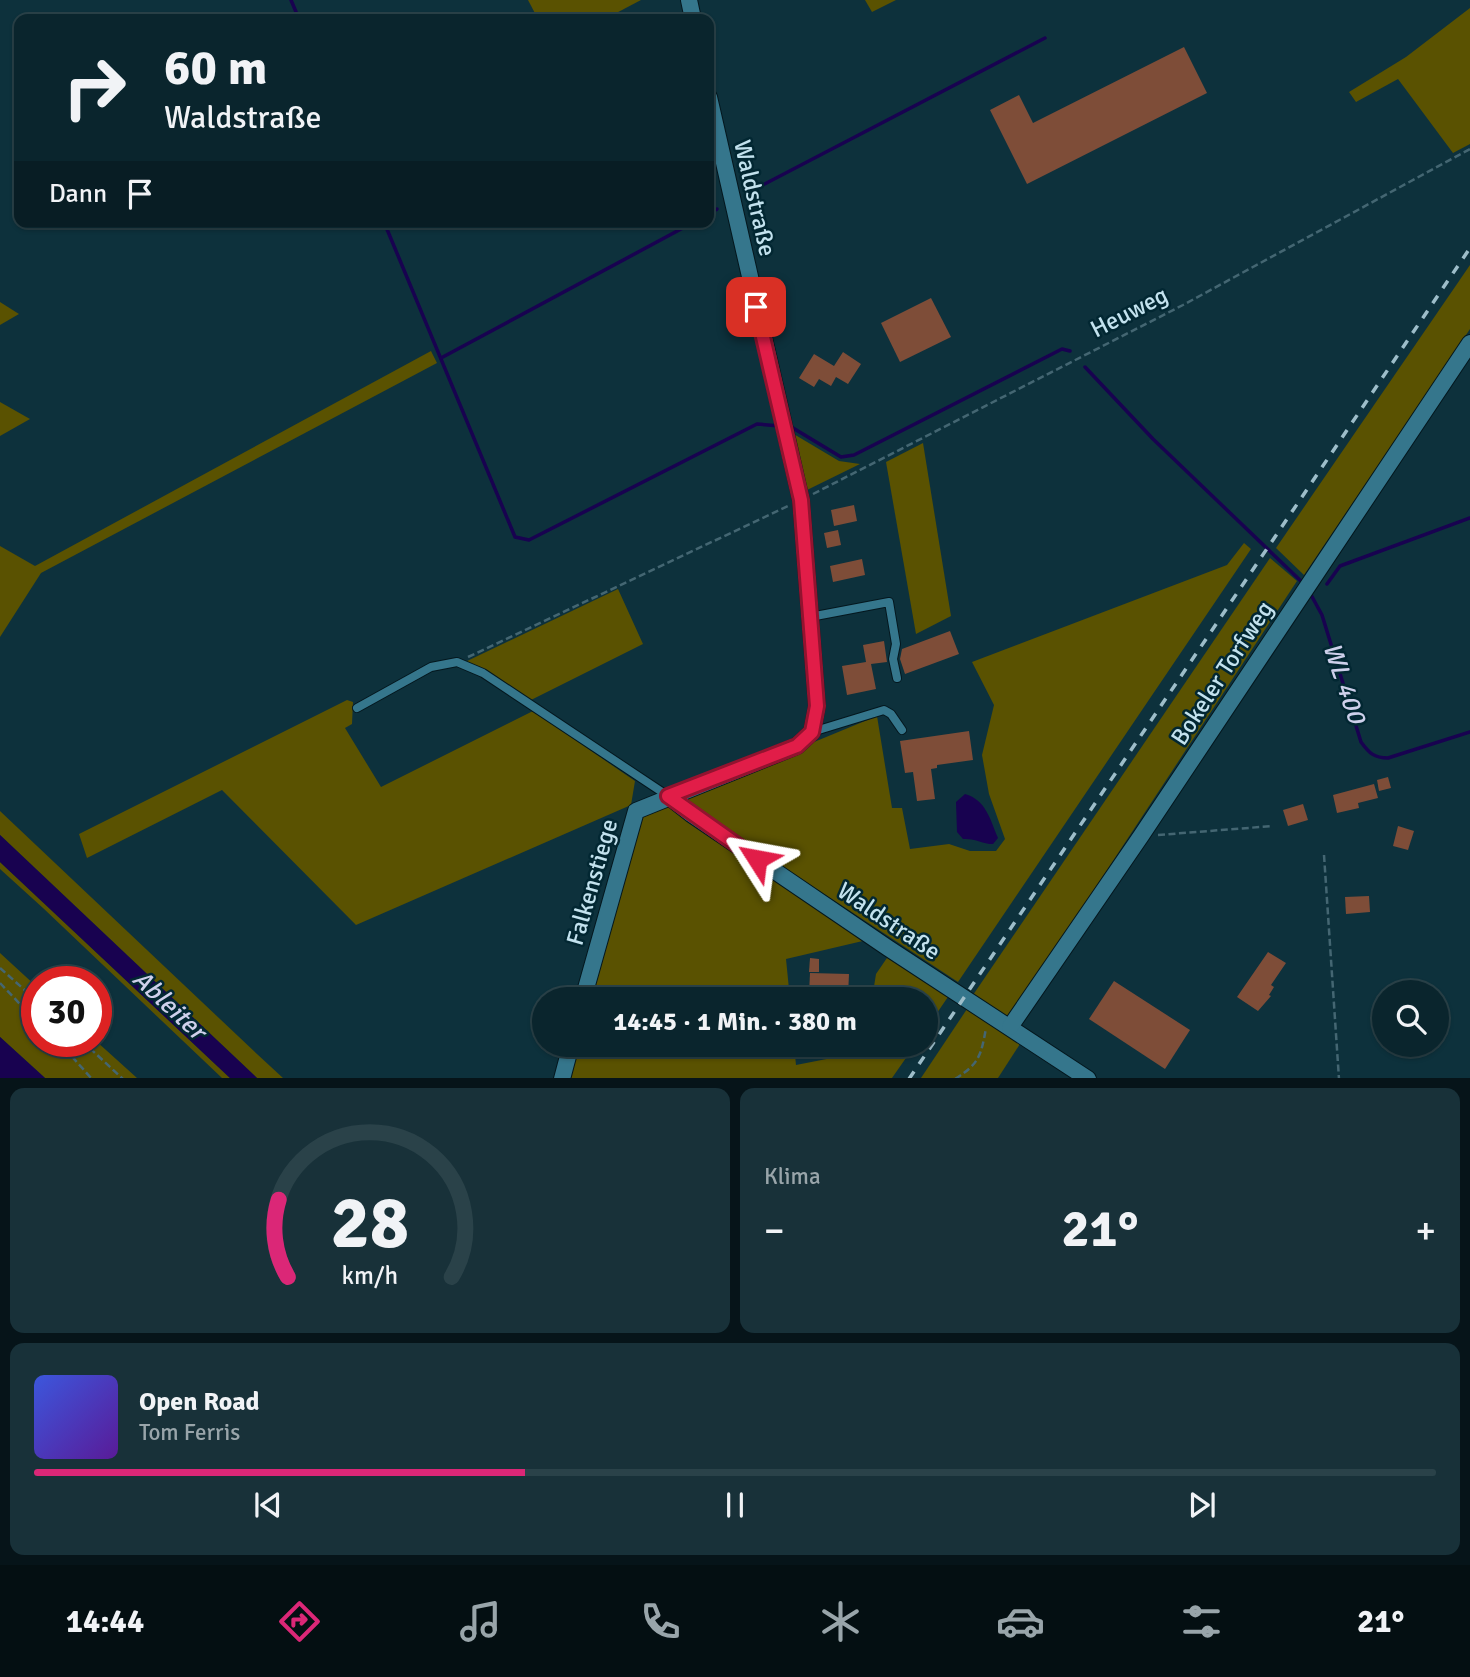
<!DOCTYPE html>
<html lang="de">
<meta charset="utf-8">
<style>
:root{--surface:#0a252d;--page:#183139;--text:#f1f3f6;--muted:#99a5aa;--line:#2a4249;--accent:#db2777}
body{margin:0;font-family:Signika,sans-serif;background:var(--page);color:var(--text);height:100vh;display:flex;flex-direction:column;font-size:26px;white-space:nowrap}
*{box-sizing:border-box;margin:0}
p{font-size:23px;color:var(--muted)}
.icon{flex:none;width:38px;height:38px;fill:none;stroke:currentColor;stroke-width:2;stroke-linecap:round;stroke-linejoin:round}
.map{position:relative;height:1078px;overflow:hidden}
.details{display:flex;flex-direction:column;gap:10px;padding:10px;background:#061419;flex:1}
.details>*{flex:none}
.banner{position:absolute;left:14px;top:14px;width:700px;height:214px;border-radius:14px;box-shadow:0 2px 5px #0004,0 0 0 2px var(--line);background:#0a252d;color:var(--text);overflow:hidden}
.tools{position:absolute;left:1372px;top:980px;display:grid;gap:14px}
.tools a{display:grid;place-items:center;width:77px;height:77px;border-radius:50%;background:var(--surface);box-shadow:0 2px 5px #0004,0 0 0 2px var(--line);font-size:35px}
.speed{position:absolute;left:21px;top:966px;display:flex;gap:14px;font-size:35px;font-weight:700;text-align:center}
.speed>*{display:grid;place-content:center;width:91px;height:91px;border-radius:50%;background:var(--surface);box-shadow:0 2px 5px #0004,0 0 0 2px var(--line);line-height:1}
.speed .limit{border:10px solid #d22;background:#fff;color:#111}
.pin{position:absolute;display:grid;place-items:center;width:60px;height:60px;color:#fff;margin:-30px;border-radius:14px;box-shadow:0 4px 10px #0006}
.me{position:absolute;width:77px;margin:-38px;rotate:304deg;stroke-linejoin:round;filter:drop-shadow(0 0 5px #0008)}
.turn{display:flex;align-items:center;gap:24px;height:147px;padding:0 35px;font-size:32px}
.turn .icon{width:91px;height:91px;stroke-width:2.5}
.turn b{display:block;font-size:49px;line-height:60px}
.then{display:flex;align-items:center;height:66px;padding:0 35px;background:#0003;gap:14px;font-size:26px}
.big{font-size:52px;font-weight:800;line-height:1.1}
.details .widget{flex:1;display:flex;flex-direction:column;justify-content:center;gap:10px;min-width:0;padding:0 24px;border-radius:14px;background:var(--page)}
.details .dial{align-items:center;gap:0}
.dial svg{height:182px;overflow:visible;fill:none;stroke:var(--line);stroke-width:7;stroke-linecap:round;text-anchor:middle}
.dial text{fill:var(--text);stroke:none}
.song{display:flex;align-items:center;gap:21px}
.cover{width:84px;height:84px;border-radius:10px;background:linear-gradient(135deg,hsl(230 70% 55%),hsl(270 70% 35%))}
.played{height:7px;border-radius:4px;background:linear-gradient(90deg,var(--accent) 35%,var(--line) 35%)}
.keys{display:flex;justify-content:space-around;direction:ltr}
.heat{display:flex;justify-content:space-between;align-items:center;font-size:38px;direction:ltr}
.details .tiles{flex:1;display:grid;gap:10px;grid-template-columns:1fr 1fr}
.widget:last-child{grid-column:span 2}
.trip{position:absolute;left:532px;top:987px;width:406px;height:70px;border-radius:35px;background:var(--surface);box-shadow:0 2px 5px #0004,0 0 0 2px var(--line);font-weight:800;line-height:70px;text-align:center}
.menu{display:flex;height:112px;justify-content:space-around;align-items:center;background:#040f12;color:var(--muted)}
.menu .icon{width:49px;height:49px}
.menu .on{color:var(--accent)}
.menu b{font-size:32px;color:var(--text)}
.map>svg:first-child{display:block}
</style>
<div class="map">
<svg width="1470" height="1079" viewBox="0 0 1470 1079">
<rect width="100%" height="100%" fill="#0d313c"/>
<g fill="#5a5201">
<polygon points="528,0 641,0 605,19 538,19"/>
<polygon points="865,0 896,0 872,12"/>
<polygon points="1470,8 1470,144 1453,153 1398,79 1356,102 1349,92 1406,57"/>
<polygon points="1470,265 1470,329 1304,575 1276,548"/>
<polygon points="0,302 19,314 0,325"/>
<polygon points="431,351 437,363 41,573 0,637 0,546 35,566"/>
<polygon points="0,402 30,419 0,436"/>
<polygon points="792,433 839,461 860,464 805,491"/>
<polygon points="923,443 951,616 916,634 886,462"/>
<polygon points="1244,543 1251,549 958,982 689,805 688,794 877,716 892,808 902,808 910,849 949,844 970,851 996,851 1005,839 989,794 982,755 994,705 972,662 1227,565"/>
<polygon points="1270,558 1297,581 1009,1019 973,995"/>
<polygon points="618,589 643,644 531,700 488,673 465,662"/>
<polygon points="347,700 353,702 352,724 345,728 381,787 533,711 635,781 631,805 356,925 222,790 87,858 79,834"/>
<polygon points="669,802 867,940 786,959 790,999 589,999 641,813"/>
<polygon points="0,811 257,1054 283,1078 257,1078 0,835"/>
<polygon points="0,862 230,1078 222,1078 43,908 0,869"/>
<polygon points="0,953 37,987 37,1041 96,1041 137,1078 45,1078 0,1037"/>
<polygon points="889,955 950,994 926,1029 926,999 872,999 876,974"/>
<polygon points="967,1009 1020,1044 998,1078 921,1078"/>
<polygon points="577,1045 794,1045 796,1065 862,1052 863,1045 915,1045 892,1078 567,1079"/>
</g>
<g fill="#180250">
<path d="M965,794C986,800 990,819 998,838L993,844C982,844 975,838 963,839L957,832L956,802Z"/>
<polygon points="0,835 257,1078 230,1078 0,862"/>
<polygon points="0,1037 45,1078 0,1078"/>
</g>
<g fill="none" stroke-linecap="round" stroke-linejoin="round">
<g stroke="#180250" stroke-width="3.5">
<polyline points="291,0 299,19"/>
<polyline points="755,189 1045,38"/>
<polyline points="709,214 717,209"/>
<polyline points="384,222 515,537 529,540 757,424 780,426"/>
<polyline points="441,358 694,222"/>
<polyline points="1085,367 1153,439 1304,584"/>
<polyline points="788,427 793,428 841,457 854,455 1062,349 1070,351"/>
<polyline points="1327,584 1340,566 1470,518"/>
<path d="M1310,593L1322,615L1361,742C1369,753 1374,758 1388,758L1470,732"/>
</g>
</g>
<g fill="#7e4d38">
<polygon points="1184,47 1207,93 1027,184 990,110 1019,95 1033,123"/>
<polygon points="931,298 951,337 900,362 881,323"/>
<polygon points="843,352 861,364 848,384 836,377 831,386 819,379 814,387 799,378 814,354 834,366"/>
<polygon points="854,505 857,521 834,526 831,510"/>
<polygon points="838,530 841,545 827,548 824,533"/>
<polygon points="862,559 865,575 833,582 830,566"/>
<polygon points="950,631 959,654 905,674 900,659 902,649"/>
<polygon points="884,641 887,662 871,664 876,689 847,695 842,666 866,662 863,645"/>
<polygon points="969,731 973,760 937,765 937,768 931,769 935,799 917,801 913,772 905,773 900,741"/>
<polygon points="1388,777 1391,788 1379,791 1377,780"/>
<polygon points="1374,784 1378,798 1358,803 1359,808 1337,813 1333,795"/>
<polygon points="1303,804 1308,820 1288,826 1283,810"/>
<polygon points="1398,826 1414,831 1408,850 1393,846"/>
<polygon points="1369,896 1370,912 1346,914 1345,897"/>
<polygon points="1268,952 1286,963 1271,985 1274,987 1269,995 1271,996 1258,1011 1237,997"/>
<polygon points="810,958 819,959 819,972 809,972"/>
<polygon points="810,973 849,974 848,996 809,994"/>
<polygon points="1114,981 1190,1030 1165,1069 1089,1019"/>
</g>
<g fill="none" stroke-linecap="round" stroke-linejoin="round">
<g stroke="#04171e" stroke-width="10">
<g id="lane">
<polyline points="810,617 889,602 896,644 893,659 897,678"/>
<polyline points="357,708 431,667 457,662 483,673 668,796"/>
<polyline points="812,732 884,710 891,714 902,730"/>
</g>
</g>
<g stroke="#04171e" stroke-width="18">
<g id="street">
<polyline points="689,0 693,19"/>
<polyline points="668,796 691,814 888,948 1088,1079"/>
<polyline points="583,999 636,811 797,746 812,732 817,706 801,500 709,97"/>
<polyline points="1010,1027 1141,836 1470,343"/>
<polyline points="562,1079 571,1045"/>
</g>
</g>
<g stroke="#446672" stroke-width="2.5" stroke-dasharray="7 3.5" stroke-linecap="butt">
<polyline points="813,494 1183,305 1470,149"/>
<polyline points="468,657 788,506"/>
<polyline points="1158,835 1273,826"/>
<polyline points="1324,855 1339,1079"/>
<polyline points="0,968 37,1001"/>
<polyline points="0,983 37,1022"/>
<polyline points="58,1041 92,1079"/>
<polyline points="82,1041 123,1079"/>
<path d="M955,1079C979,1064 981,1056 986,1028"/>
</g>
<use href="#lane" stroke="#35768c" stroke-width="8"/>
<use href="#street" stroke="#35768c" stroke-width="16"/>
<polyline stroke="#9dbdc9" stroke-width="3.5" stroke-dasharray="9 9" stroke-linecap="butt" points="909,1079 1470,248"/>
</g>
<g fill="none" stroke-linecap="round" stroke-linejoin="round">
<g stroke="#92132f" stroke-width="18">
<polyline id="route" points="756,307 801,500 817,706 812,732 797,746 668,796 757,859"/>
</g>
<use href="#route" stroke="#e11d48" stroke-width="12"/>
</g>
<g text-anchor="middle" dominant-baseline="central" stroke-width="5" stroke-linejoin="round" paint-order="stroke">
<g font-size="24" fill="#c3e2ee" stroke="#022732">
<text transform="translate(755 198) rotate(77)">Waldstraße</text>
<text transform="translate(1129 312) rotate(-27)">Heuweg</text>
<text transform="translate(1222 673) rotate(-57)">Bokeler Torfweg</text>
<text transform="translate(592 882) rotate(-74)">Falkenstiege</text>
<text transform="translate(889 921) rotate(34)">Waldstraße</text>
</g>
<g font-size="26" font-style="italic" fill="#ced0eb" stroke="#022732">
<text transform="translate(1344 683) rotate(71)">WL 400</text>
<text transform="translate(169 1005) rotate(43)">Ableiter</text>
</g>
</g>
</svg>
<div class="tools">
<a><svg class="icon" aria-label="search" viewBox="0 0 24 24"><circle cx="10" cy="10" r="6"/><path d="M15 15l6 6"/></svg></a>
</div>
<div class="speed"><div class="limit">30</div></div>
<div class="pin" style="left:756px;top:307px;background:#d93025"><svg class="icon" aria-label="arrive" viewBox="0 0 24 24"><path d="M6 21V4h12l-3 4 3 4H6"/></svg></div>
<svg class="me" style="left:757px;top:859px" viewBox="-20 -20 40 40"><path d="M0-17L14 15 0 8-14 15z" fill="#e11d48" stroke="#fff" stroke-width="4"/></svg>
<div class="trip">14:45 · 1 Min. · 380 m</div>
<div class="banner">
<div class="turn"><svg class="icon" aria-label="right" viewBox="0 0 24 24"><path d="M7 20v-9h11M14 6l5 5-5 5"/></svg><div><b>60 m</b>Waldstraße</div></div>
<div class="then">Dann<svg class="icon" aria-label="arrive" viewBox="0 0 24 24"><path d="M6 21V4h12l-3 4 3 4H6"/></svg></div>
</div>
</div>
<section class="details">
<div class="tiles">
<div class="widget dial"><svg viewBox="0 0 100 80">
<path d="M14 69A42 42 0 1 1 86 69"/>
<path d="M14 69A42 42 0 0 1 10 35" stroke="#db2777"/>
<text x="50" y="56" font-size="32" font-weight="700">28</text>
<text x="50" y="72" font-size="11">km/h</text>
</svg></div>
<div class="widget"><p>Klima</p>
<div class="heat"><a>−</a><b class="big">21°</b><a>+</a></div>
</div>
<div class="widget">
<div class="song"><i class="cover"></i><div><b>Open Road</b><p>Tom Ferris</p></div></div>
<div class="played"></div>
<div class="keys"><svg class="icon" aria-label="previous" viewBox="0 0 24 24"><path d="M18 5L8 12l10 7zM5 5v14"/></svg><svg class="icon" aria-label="pause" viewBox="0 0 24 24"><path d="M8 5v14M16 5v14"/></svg><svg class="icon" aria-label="next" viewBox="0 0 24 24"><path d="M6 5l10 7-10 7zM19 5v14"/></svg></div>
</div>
</div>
</section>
<nav class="menu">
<b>14:44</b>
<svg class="icon on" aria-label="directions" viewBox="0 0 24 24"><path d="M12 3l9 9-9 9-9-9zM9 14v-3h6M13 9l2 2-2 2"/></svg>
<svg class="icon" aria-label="music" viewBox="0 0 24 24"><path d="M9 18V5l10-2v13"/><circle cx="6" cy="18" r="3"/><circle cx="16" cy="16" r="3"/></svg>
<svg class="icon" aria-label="phone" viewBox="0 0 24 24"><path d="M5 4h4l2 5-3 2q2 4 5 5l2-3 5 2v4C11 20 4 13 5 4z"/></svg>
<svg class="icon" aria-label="climate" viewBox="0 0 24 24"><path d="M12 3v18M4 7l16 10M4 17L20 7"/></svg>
<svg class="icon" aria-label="car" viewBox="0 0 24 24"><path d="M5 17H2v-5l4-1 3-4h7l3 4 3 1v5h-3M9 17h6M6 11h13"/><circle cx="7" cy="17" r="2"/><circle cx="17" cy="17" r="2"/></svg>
<svg class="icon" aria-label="filters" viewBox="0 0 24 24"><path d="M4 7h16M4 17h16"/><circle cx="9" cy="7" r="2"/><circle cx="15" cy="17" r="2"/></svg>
<b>21°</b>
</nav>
